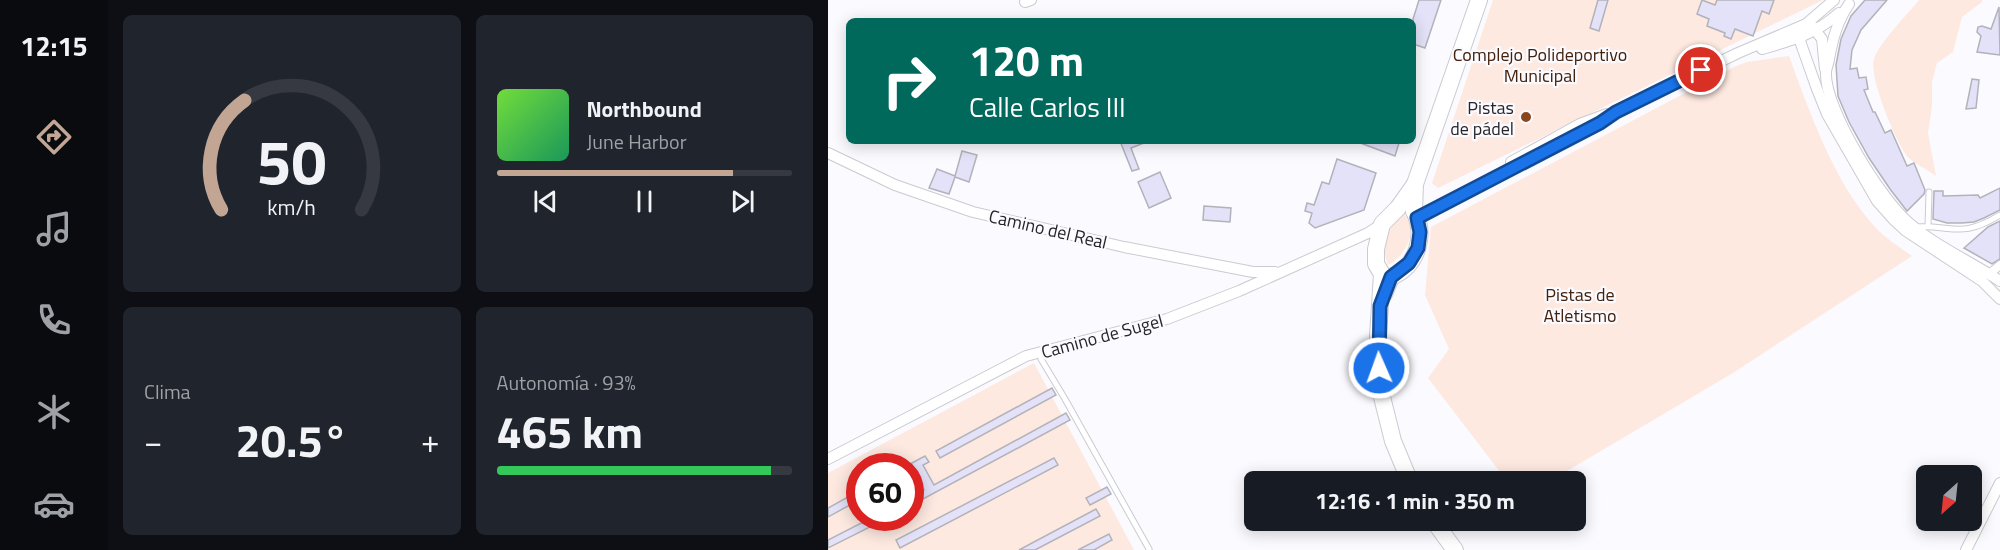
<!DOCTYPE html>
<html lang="es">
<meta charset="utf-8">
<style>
:root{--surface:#171b24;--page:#20242c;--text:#f1f3f6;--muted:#9ea1a6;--line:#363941;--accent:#c3a594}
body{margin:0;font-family:"Titillium Web",sans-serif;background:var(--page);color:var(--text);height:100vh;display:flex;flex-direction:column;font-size:22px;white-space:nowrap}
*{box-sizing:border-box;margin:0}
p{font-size:20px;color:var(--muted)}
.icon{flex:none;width:33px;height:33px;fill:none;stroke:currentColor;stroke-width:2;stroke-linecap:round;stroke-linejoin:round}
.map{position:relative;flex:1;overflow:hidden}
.details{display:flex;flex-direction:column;gap:15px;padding:15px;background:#0d0f14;width:720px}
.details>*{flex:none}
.top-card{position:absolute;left:18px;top:18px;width:570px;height:126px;border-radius:9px;box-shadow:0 3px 15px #0003;background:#00695c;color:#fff;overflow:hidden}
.needle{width:39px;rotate:207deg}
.buttons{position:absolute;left:1088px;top:465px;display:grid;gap:12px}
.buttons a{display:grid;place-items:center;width:66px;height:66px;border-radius:9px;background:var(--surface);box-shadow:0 3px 15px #0003;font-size:30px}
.speed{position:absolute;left:18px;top:453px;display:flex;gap:12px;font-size:30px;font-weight:700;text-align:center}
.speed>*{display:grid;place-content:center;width:78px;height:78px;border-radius:50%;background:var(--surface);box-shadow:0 3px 15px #0003;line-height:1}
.speed .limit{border:9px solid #d22;background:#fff;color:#111}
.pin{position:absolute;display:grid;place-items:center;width:51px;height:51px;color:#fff;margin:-26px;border:3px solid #fff;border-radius:50%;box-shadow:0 2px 6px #0007}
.me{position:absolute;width:66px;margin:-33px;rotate:358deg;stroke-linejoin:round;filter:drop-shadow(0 0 4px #0008)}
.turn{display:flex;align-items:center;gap:21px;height:126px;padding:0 24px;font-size:27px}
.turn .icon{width:78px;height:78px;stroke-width:2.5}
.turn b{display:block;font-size:42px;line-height:51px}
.big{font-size:45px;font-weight:700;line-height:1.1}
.details .tile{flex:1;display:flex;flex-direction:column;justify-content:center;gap:9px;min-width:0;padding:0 21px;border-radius:9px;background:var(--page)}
.details .dial{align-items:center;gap:0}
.dial svg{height:156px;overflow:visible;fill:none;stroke:var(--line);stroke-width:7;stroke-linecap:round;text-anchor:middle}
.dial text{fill:var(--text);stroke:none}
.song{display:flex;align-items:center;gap:18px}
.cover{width:72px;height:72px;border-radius:9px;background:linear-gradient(135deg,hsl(100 70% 55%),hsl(150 70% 35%))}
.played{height:6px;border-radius:3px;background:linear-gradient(90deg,var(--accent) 80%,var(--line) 80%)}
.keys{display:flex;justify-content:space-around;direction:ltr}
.heat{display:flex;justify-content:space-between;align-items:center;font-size:33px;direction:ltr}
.charge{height:9px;border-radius:4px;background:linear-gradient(90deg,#34c759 93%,var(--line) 0)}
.details .tiles{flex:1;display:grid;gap:15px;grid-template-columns:repeat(2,1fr)}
.trip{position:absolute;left:416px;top:471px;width:342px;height:60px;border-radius:9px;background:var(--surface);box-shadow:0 3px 15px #0003;font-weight:700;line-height:60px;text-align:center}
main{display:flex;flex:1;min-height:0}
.tabs{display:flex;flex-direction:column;width:108px;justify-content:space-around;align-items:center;background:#090b0e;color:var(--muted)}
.tabs .icon{width:42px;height:42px}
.tabs .current{color:var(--accent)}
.tabs b{font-size:27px;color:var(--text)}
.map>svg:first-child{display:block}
</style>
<main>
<nav class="tabs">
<b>12:15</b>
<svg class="icon current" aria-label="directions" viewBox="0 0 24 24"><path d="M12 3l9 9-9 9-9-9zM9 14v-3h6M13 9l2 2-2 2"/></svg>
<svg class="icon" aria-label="music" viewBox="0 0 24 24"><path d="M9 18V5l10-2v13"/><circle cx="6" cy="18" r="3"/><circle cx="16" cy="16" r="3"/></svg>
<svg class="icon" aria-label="phone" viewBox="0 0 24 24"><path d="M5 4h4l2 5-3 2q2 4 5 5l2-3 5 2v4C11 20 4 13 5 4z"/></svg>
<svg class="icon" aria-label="climate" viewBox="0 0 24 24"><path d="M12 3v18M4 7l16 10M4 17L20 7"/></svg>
<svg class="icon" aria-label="car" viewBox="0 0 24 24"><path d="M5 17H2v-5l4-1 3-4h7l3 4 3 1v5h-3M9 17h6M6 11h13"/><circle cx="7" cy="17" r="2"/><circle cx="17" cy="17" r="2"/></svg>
</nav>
<section class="details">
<div class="tiles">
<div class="tile dial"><svg viewBox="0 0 100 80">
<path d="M14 69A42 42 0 1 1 86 69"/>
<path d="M14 69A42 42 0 0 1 26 13" stroke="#c3a594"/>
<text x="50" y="56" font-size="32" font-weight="700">50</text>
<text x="50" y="72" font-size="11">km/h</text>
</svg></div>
<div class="tile">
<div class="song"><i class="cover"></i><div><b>Northbound</b><p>June Harbor</p></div></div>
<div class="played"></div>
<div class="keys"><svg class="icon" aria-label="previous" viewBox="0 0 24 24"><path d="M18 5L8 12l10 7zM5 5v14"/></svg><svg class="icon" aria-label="pause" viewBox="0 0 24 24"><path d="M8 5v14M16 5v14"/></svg><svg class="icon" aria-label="next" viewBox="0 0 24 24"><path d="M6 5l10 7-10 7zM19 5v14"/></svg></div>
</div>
<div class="tile"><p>Clima</p>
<div class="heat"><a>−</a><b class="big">20.5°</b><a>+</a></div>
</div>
<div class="tile"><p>Autonomía · 93%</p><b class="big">465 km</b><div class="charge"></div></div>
</div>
</section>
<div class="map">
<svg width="1172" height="550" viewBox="0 0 1172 550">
<rect width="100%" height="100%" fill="#fbfbff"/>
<g fill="#fde9e0" fill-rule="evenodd">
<polygon points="665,0 995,0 610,188 604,183"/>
<path d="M1091,0H1154V2L1134,17L1125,52L1109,63L1104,82V106L1100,133L1108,176C1100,170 1089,165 1081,158C1069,146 1040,75 1046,59C1051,43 1079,15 1091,0Z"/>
<path d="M961,56C982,113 1006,183 1048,228C1058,239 1072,247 1084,256L905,373L722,481H679L600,378L621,349L597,295L603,227L908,66L919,62Z"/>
<path d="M576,213C591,232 578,255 560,265C551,241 559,230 576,213Z"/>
<path d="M206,363L306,550H0V473ZM32,466H82V518H32Z"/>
</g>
<g fill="#e3e2f8" stroke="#b2b2ba" stroke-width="1.5">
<polygon points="591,0 613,0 597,48 585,44 585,19"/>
<polygon points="770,0 780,0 771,31 762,28"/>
<polygon points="874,0 887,5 889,0 946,0 941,14 934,11 925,36 907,29 903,39 896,36 897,33 879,26 881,19 869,14"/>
<polygon points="1037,0 1059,0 1033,30 1024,50 1022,69 1029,68 1031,78 1038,77 1040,89 1036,90 1045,112 1047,112 1057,133 1063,130 1079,166 1086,163 1097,190 1096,194 1079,211 1062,189 1041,158 1021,122 1010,96 1008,65 1013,39 1023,16"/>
<polygon points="1171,7 1172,55 1149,52 1153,36 1149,32 1150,27 1154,26 1163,29"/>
<polygon points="1144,79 1151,80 1148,108 1138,109"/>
<polygon points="292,141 321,141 303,148 311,169 304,171"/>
<polygon points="527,141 565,141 571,143 567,156"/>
<polygon points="134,151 149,155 141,182 127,177 121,194 101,188 109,169 127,176"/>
<polygon points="509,159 548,173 536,210 487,228 481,223 484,213 477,211 479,203 486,205 494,182 501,184"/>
<polygon points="332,172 343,198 321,208 310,182"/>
<polygon points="1172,188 1172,210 1156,218 1146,222 1134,223 1119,223 1105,219 1106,191 1115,191 1115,196 1150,195 1152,198"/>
<polygon points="376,206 403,208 402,222 375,220"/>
<polygon points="1172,221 1172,259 1164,264 1136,248 1160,227"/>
<polygon points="224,388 228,395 112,458 108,451"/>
<polygon points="238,413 242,420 82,506 82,498 96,490 86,470 82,472 82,464 97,456 101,462 95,465 106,485"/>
<polygon points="226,458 230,465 72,548 68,540"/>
<polygon points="279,487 283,494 262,505 258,498"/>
<polygon points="27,493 31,500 0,517 0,508"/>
<polygon points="268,509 272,516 207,550 191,550"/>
<polygon points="41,519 44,526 0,548 0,540"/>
<polygon points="281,534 284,540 266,550 250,550"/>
</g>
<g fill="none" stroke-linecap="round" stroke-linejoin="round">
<g stroke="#cacad2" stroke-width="7">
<g id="service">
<polyline points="1100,226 1101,192"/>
<path d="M1087,227C1127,225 1132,239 1172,215"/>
<polyline points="214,352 213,359 237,399 321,549"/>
</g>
</g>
<g stroke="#cacad2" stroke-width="10">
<polyline id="pedestrian" points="1161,274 1172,265"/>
</g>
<g stroke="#cacad2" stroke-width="12">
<g id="minor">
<polyline points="197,2 203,0"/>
<path d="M1021,4C1009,22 1005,38 1001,59C1001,63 998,68 998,72C996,108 1053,199 1080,222C1107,246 1142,261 1172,281"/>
<polyline points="978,24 972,41 989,89 999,114 1049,201 1065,219 1078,231 1154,281 1172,299"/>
<polyline points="984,26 994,39 997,69"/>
<path d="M934,49C962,41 988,34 1011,13"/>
<polyline points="0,153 67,185 145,212 296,247 425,272 447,272"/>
<polyline points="683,162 752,124 779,114"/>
<polyline points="589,218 772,123 788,112 910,53 978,24 1006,0"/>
<polyline points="0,459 198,356 339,319 411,291 540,233 554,224"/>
<polyline points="1138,550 1172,483"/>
</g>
</g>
<g stroke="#cacad2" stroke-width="18">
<g id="primary">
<polyline points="586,211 587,184 651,0"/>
<path d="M556,294L563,277C590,266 598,235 586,211"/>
<polyline points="582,482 565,441 554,397 550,336 554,274 548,264 548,249 554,224 570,208 587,184"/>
<polyline points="605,520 627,550"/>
</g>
</g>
<use href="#service" stroke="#fff" stroke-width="5"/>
<use href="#pedestrian" stroke="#fff" stroke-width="8"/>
<use href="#minor" stroke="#fff" stroke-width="10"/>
<use href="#primary" stroke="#fff" stroke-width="16"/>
</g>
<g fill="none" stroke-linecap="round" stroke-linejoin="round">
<g stroke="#114b97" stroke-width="15">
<polyline id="route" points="551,368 552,306 563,277 581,263 590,248 592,232 589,218 772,123 788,112 873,70"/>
</g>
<use href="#route" stroke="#1a73e8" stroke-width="10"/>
</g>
<circle fill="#8b461c" stroke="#fbfbff" stroke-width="2" cx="698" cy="117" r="6"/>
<g text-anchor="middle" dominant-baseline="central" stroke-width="4.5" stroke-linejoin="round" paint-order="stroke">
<g font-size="18" fill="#44210c" stroke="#fbfbff">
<text x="712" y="54">Complejo Polideportivo<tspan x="712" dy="21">Municipal</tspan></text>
<text x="752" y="294">Pistas de<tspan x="752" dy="21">Atletismo</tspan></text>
</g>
<g font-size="18" fill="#262528" stroke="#fbfbff" text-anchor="end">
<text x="686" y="107">Pistas<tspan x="686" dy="21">de pádel</tspan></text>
</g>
<g font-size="18" fill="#262528" stroke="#fbfbff">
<text transform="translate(220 229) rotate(13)">Camino del Real</text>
<text transform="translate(274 336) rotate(-15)">Camino de Sugel</text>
</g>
</g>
</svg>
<div class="buttons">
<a><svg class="needle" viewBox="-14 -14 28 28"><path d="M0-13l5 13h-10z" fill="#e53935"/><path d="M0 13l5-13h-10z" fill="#9ea1a6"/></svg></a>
</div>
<div class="speed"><div class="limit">60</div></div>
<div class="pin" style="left:873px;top:70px;background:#d93025"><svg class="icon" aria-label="arrive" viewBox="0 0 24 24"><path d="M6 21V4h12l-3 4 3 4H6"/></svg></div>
<svg class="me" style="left:551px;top:368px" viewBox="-20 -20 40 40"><circle r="17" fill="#1a73e8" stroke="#fff" stroke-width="3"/><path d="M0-11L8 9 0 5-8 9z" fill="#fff"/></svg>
<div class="trip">12:16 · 1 min · 350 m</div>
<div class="top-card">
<div class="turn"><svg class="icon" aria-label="right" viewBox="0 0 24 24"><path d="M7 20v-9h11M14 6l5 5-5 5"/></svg><div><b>120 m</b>Calle Carlos III</div></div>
</div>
</div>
</main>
